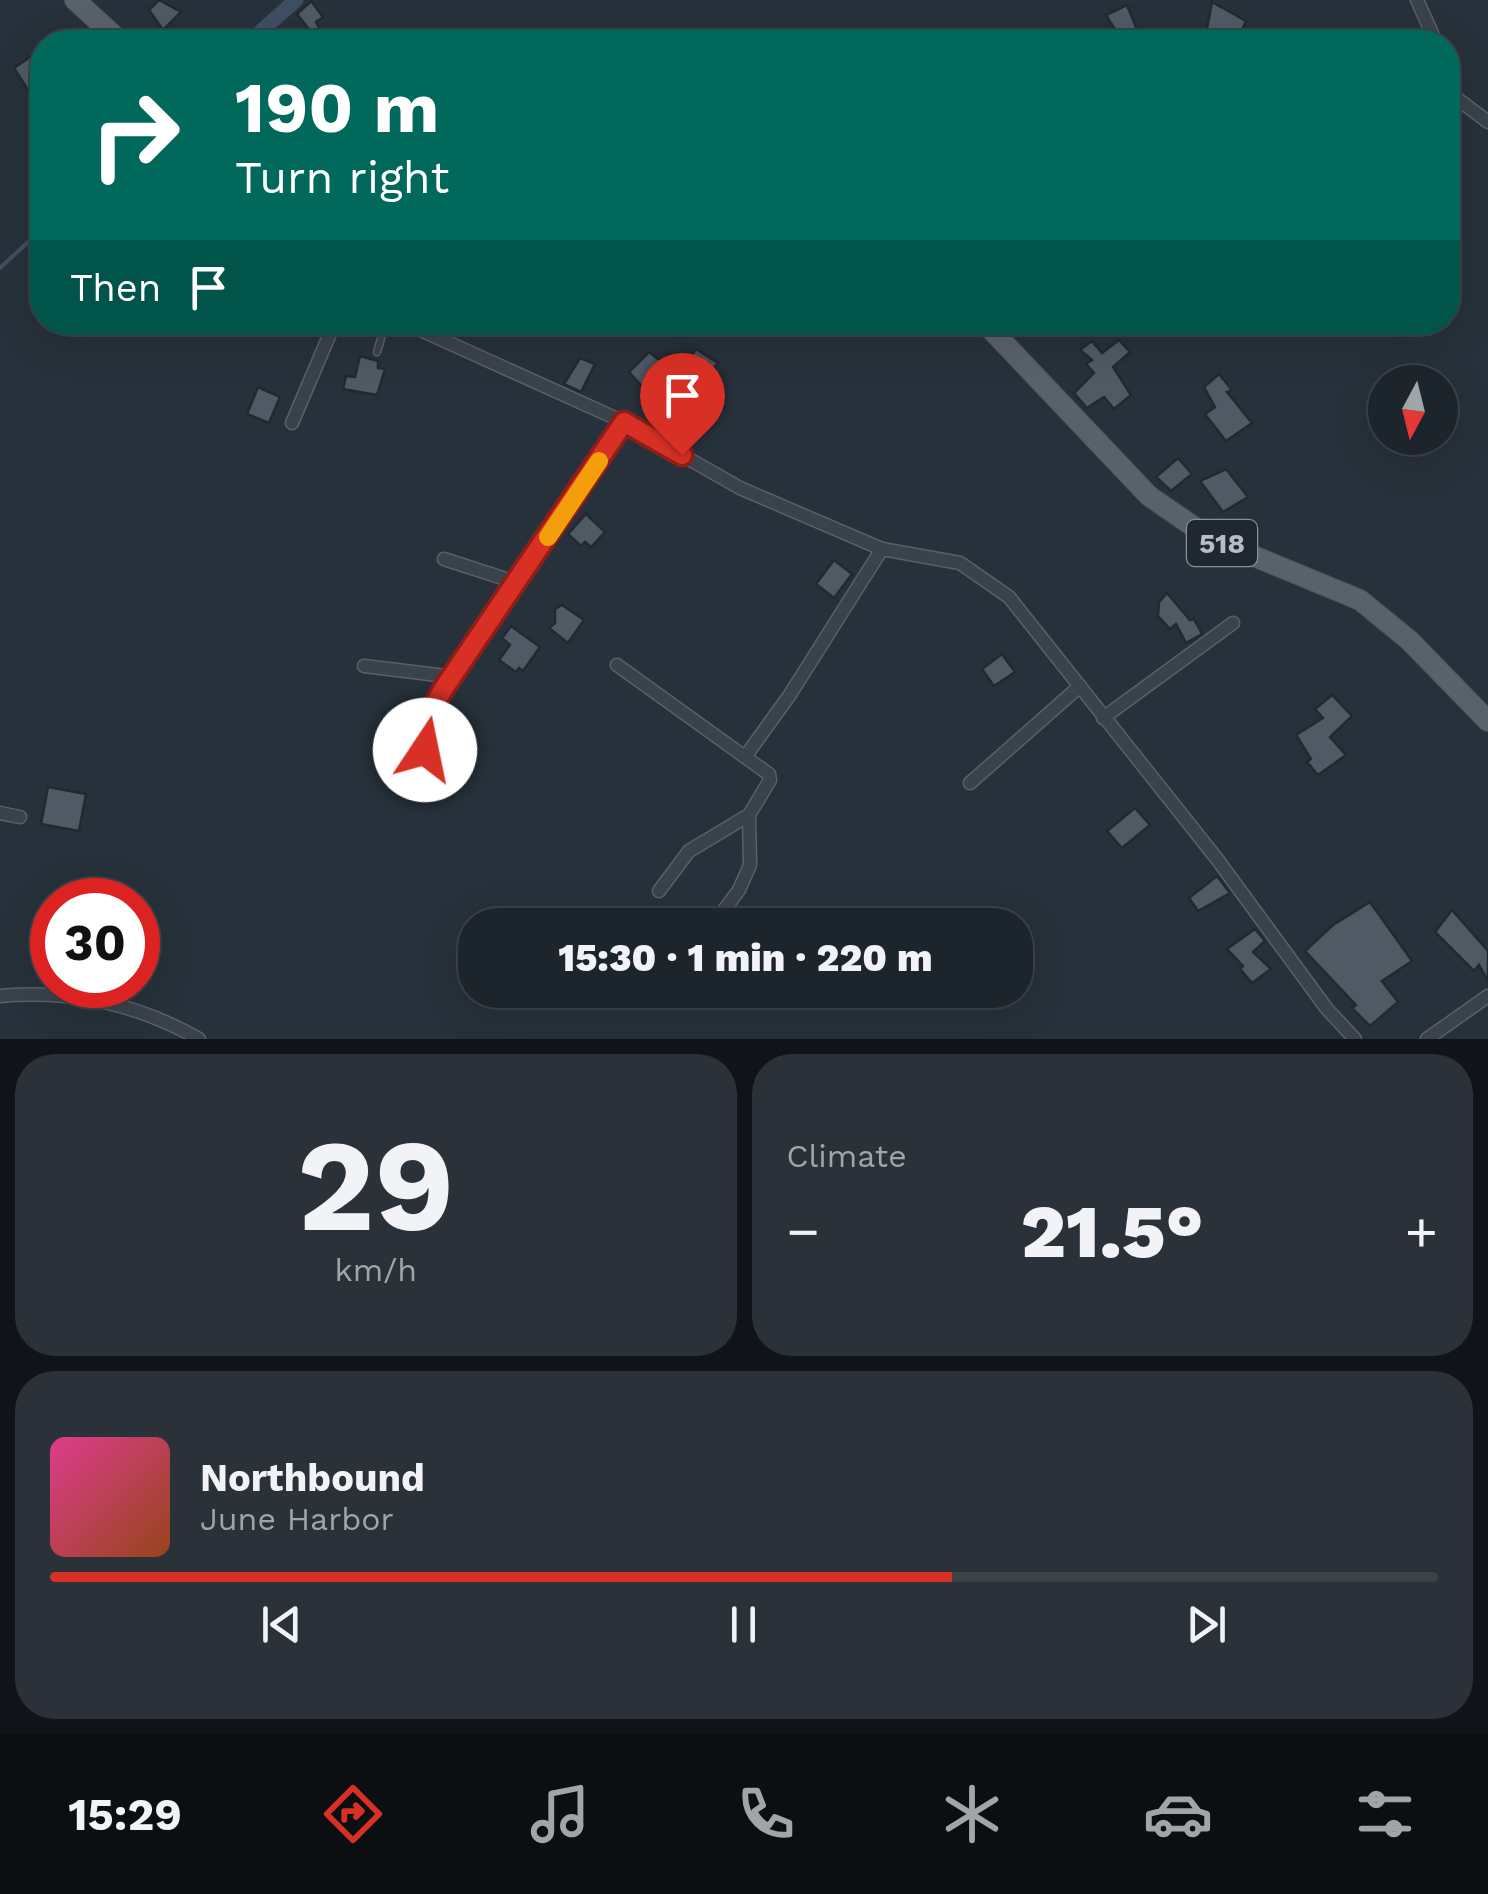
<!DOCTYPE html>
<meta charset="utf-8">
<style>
:root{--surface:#1d252c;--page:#2a3138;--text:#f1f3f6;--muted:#a0a5a9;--line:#3b4248;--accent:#d93025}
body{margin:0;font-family:"Work Sans",sans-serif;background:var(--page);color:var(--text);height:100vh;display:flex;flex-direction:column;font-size:38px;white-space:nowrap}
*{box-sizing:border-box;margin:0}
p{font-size:32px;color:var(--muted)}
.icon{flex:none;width:55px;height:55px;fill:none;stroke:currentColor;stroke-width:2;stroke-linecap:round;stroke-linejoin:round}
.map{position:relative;height:1039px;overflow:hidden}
.details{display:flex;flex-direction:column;gap:15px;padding:15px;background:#101418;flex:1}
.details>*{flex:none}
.guide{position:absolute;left:30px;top:30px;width:1430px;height:305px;border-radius:40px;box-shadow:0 10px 40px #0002,0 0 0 2px var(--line);background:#00695c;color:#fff;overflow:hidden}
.needle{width:65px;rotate:187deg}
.buttons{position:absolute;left:1368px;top:365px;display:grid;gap:20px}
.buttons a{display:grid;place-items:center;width:90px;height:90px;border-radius:50%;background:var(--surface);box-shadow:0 10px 40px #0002,0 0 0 2px var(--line);font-size:50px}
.speed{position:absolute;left:30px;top:878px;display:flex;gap:20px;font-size:50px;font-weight:700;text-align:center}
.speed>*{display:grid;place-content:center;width:130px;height:130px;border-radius:50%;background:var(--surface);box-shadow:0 10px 40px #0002,0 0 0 2px var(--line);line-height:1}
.speed .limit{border:15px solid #d22;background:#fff;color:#111}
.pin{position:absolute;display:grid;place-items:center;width:85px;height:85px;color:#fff;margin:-102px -42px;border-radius:50% 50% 50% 0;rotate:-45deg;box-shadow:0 0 10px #0007}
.pin .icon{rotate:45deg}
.me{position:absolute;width:110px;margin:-55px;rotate:11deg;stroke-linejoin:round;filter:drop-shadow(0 0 8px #0008)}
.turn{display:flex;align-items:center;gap:35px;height:210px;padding:0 40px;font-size:45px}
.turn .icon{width:130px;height:130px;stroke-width:2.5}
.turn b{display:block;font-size:70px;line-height:85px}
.then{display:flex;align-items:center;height:95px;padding:0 40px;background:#0003;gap:20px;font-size:38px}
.big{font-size:75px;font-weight:800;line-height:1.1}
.details .card{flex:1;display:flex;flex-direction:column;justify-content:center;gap:15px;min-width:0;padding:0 35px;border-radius:40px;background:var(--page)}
.details .dial{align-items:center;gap:0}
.dial b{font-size:130px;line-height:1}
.song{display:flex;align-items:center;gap:30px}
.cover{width:120px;height:120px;border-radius:15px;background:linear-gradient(135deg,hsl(330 70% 55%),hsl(20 70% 35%))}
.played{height:10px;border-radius:5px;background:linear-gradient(90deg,var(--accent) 65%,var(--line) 65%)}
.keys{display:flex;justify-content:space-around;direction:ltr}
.heat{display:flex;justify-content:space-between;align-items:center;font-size:55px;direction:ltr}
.details .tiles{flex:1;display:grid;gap:15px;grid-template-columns:1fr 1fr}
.card:last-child{grid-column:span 2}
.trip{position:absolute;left:458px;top:908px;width:575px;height:100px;border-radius:40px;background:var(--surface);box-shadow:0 10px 40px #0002,0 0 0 2px var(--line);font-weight:800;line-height:100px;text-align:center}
.menu{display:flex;height:160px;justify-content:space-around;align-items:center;background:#0c0f12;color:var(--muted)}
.menu .icon{width:70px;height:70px}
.menu .active{color:var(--accent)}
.menu b{font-size:45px;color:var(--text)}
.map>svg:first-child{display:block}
</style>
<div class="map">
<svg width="1488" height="1039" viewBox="0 0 1488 1039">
<rect width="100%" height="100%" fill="#27313b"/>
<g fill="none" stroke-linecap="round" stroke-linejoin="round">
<polyline stroke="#3f4f62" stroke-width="4" points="0,268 42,229"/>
<polyline stroke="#3f4f62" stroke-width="15" points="249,42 296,0"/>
</g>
<g fill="#505a65" stroke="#212932" stroke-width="2.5">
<polygon points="159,0 181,12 163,30 149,10"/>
<polygon points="311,1 323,17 316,22 326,42 319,42 297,14"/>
<polygon points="1212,2 1246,21 1237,42 1216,42 1220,34 1206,34"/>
<polygon points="1127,5 1138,32 1122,41 1106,15"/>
<polygon points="36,53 42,63 42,92 33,98 14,68"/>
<polygon points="1119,340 1130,352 1113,367 1131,395 1114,409 1104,397 1087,408 1074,393 1094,373 1086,364 1092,360 1080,350 1092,341 1102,353"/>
<polygon points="696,349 718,363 700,383 682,367"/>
<polygon points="649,352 670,368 660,378 687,397 668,416 651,405 655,401 629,372"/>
<polygon points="360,356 378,361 378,368 385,369 377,395 343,389 346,376 355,377"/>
<polygon points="580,358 595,364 581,392 564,384"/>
<polygon points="1219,374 1232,390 1227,392 1252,423 1226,441 1205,414 1215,407 1204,387"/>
<polygon points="258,387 280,397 269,423 247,414"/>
<polygon points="1178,458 1192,474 1171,491 1156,477"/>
<polygon points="1226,469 1248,497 1223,512 1200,481"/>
<polygon points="586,514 605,532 591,547 585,542 581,546 568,534"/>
<polygon points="834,560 852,574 834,598 816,584"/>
<polygon points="1167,593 1190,620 1194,619 1202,634 1186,643 1176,624 1170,629 1158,616 1159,602"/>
<polygon points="562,605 584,620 568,643 549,628 555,623 555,609"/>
<polygon points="511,626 540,647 523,671 519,668 516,672 499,660 510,645 502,638"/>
<polygon points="1002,654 1015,672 994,686 982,669"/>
<polygon points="1332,695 1352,716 1330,737 1346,755 1318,775 1307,762 1311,759 1296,735 1323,718 1315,709"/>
<polygon points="48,787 86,794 79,831 41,824"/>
<polygon points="1135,808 1150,825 1122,848 1107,831"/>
<polygon points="1217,876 1230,893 1198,911 1189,898"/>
<polygon points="1370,902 1412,961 1382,981 1398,1002 1370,1026 1352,1008 1356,1005 1305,951 1333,925"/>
<polygon points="1452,910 1488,951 1488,981 1479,965 1474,971 1435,932"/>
<polygon points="1255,929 1265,941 1253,952 1271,969 1252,983 1240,969 1243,966 1227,949"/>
</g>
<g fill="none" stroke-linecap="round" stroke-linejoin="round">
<g stroke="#586069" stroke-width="9">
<polyline id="service" points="377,352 386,322"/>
</g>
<g stroke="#586069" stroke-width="15">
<g id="minor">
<polyline points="1417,0 1436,42"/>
<polyline points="1448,76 1455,97 1488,122"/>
<polyline points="403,322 624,422 740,488 882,549 960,563 1009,597 1217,859 1327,1009 1355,1039"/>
<polyline points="292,423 335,322"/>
<polyline points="444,559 518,583"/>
<polyline points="617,665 745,757"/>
<polyline points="364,666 454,677"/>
<polyline points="1103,718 1233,623"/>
<polyline points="416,766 425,750 422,725 443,688 624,422"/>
<polyline points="970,783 1080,686"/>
<polyline points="0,813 20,817"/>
<polyline points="659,891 689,851 749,815"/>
<polyline points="715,922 739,890 750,865 749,815 770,780 769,774 745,757 789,696 882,549"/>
<path d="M0,996C70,990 138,1004 199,1039"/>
<polyline points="1427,1039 1488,996"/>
</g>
</g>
<g stroke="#464e57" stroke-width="22">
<g id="primary">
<polyline points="75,0 121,42"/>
<polyline points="984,322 1149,496 1210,538 1360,600 1409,640 1488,721"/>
</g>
</g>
<use href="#service" stroke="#3a424b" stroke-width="6"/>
<use href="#minor" stroke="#3a424b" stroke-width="12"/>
<use href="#primary" stroke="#59626b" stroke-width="20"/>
</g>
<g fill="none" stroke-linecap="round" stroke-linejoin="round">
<g stroke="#8d1f18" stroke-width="25">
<polyline id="route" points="425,750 422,726 444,688 624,422 682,455"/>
</g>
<use href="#route" stroke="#d93025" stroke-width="18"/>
<polyline stroke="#f59e0b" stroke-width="18" points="548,537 599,461"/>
</g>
<g text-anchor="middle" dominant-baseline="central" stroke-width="10" stroke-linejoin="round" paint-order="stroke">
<rect fill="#1f2730" stroke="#899099" stroke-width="2.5" x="1187" y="520" width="70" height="46" rx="8"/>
<g font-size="28" font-weight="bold" fill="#b6bdc6">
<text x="1222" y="543">518</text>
</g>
</g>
</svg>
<div class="buttons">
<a><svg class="needle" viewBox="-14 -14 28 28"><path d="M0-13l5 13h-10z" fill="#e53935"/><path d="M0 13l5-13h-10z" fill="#a0a5a9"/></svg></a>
</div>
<div class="speed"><div class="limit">30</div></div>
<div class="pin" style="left:682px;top:455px;background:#d93025"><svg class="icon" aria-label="arrive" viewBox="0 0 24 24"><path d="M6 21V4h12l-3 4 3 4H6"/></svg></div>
<svg class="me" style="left:425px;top:750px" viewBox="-20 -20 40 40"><circle r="19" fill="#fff"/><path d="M0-13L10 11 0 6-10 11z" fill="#d93025"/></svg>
<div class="trip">15:30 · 1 min · 220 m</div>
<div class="guide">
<div class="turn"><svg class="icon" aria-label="right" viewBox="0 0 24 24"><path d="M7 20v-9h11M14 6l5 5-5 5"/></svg><div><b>190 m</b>Turn right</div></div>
<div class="then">Then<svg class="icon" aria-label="arrive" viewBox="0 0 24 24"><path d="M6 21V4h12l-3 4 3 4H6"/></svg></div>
</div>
</div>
<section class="details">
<div class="tiles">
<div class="card dial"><b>29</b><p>km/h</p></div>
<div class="card"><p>Climate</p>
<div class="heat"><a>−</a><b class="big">21.5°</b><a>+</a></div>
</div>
<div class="card">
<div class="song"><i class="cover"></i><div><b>Northbound</b><p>June Harbor</p></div></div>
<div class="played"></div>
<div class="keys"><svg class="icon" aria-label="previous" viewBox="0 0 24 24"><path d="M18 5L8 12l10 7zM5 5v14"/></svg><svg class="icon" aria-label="pause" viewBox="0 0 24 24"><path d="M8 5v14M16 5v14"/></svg><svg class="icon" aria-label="next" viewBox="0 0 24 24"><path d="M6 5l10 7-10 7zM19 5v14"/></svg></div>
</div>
</div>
</section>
<nav class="menu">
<b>15:29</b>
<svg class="icon active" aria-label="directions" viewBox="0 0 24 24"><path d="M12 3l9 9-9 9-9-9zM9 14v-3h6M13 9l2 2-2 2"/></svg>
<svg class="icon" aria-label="music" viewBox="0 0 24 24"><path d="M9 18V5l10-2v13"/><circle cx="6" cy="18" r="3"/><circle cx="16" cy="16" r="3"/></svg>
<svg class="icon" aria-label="phone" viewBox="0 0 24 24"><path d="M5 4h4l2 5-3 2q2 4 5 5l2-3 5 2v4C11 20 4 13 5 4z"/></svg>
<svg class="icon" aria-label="climate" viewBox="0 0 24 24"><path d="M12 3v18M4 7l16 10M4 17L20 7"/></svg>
<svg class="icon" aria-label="car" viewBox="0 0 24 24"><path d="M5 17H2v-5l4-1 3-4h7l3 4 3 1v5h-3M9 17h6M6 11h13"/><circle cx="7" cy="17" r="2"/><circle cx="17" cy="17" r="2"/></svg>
<svg class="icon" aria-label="filters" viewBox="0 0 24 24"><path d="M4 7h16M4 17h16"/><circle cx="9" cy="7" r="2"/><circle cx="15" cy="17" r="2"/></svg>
</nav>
